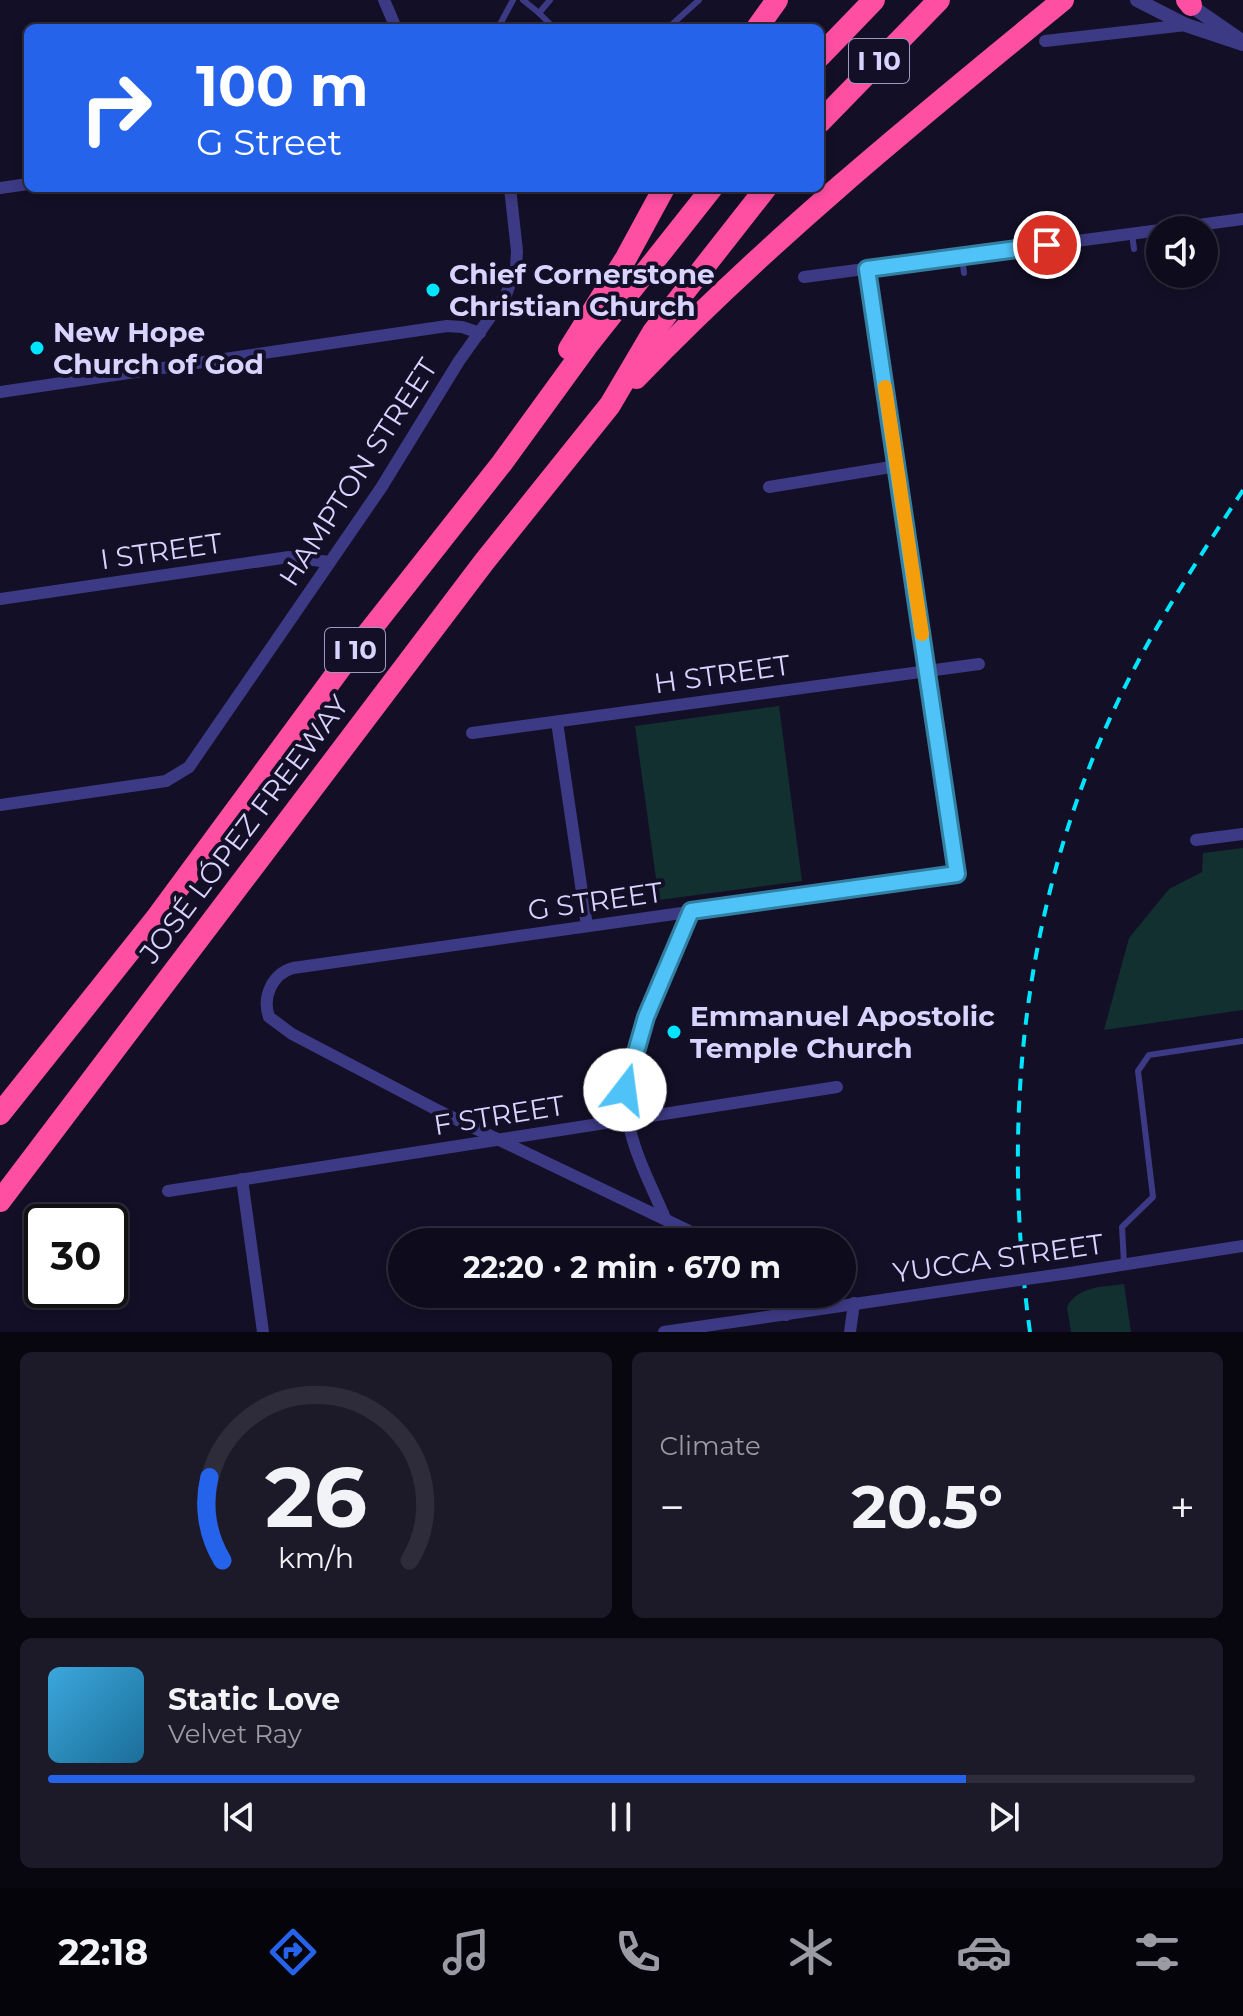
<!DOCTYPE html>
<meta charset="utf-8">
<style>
:root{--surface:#0e0b1c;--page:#1c1929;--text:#f1f3f6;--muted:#9b9ba3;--line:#2e2b3b;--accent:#2563eb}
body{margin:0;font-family:Montserrat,sans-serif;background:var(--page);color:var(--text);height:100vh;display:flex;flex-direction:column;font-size:30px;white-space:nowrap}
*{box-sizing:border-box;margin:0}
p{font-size:26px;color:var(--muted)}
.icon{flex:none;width:44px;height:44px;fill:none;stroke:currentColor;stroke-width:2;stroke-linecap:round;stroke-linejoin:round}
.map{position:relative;height:1332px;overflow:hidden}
.details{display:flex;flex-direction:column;gap:20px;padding:20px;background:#08060f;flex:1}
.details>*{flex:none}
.top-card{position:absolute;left:24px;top:24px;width:800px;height:168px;border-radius:12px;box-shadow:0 4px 12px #0003,0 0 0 2px var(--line);background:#2563eb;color:#fff;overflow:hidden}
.controls{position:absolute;left:1146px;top:216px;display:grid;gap:16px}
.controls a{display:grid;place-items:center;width:72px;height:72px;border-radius:50%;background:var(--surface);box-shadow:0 4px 12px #0003,0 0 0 2px var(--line);font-size:40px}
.speed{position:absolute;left:24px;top:1204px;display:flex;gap:16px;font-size:40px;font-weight:700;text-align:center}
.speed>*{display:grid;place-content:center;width:104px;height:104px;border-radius:50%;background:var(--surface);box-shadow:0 4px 12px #0003,0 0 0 2px var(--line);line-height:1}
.speed .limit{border:4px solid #111;border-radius:12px;background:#fff;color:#111}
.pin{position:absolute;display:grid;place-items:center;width:68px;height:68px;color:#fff;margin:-34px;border:4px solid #fff;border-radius:50%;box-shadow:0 2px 8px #0007}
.me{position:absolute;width:88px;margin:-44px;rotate:15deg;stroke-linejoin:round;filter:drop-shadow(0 0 6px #0008)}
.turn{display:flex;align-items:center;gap:28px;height:168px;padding:0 40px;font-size:36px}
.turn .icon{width:104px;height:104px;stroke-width:2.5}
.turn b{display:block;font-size:56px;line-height:68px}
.big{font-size:60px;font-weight:700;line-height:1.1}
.details .tile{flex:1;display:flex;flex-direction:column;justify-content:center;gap:12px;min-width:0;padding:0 28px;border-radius:12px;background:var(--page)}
.details .dial{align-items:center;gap:0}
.dial svg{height:208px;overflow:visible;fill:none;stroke:var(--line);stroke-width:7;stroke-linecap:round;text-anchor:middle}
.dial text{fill:var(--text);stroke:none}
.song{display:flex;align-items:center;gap:24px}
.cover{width:96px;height:96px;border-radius:12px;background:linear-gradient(135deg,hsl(200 70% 55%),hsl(200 70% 35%))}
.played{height:8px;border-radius:4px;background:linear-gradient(90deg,var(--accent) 80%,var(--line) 80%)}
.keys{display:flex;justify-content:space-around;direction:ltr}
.heat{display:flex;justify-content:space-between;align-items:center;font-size:44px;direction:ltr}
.details .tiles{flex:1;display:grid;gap:20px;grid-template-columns:1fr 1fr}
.tile:last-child{grid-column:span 2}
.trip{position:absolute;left:388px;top:1228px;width:468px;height:80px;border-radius:40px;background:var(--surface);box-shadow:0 4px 12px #0003,0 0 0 2px var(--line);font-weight:700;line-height:80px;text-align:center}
.tab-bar{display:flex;height:128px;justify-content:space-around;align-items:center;background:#06040b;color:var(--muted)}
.tab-bar .icon{width:56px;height:56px}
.tab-bar .current{color:var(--accent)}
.tab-bar b{font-size:36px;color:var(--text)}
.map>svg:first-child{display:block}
</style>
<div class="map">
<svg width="1243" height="1332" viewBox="0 0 1243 1332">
<rect width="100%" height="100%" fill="#130f26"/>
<g fill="#12302f">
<polygon points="779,706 802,881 659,900 635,726"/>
<polygon points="1243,848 1243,1010 1104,1030 1129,938 1169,889 1202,872 1203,853"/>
<path d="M1124,1284L1131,1332H1071L1067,1307C1078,1286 1102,1287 1124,1284Z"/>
</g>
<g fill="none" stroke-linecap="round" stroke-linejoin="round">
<g stroke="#3d3a85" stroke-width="6">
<polyline points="523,0 539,13 550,0"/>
<polyline points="539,13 554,28"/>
<polyline points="498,28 513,0"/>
<polyline points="668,28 699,0"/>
<polyline points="1132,234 1134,249"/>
<polyline points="962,257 964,273"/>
<polyline points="1124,1263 1122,1227 1153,1197 1138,1071 1149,1055 1243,1041"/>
</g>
<g stroke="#3d3a85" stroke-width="12">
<polyline points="384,0 396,28"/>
<polyline points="1045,41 1186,25"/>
<polyline points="0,188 28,184"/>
<polyline points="1161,230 1243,219"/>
<polyline points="804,277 1160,230"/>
<polyline points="0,392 447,326 462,327 480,333"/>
<polyline points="769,487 897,466"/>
<polyline points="0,599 289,557 329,562"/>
<polyline points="557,722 587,926"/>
<polyline points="472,733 979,664"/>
<polyline points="0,805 166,781 189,767 381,488 459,361 506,295 516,267 517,251 510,188"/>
<polyline points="1196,840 1243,834"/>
<polyline points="242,1179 263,1332"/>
<polyline points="168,1191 837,1087"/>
<path d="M665,1218C652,1187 634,1154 628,1120C614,1055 670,972 691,911"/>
<path d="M712,1242L439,1111L292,1034L269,1017C262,997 272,974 293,968L957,874L867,269"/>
<polyline points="1070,1273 1243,1246"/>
<polyline points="782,1294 786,1315"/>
<polyline points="664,1332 984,1285"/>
<polyline points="850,1332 854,1303"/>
</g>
<g stroke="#3d3a85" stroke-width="14">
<polyline points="1137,0 1186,25 1243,44"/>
<polyline points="1184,1 1239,39"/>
</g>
<g stroke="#ff4fa3" stroke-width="22">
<polyline points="1187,0 1191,5"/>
<polyline points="757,28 777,0"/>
<polyline points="820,56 874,0"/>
<polyline points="820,122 939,0"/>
<polyline points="569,349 626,258 664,188"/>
<path d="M636,378C768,241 915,121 1063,0"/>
<polyline points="0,1114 157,917 342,666 502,463 587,346 712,188"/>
<polyline points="0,1201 484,562 610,405 653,332 766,188"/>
</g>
<path stroke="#00e5ff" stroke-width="4" stroke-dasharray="12 10" stroke-linecap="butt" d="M1030,1332C1000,1117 1024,896 1119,699C1154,626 1199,558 1243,490"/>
<polyline stroke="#3d3a85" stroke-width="12" points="984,1285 1070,1273"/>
</g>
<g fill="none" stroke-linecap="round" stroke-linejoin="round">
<g stroke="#337fa1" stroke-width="20">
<polyline id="route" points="625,1090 646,1017 691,911 957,874 867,269 1047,245"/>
</g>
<use href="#route" stroke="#4fc3f7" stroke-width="14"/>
<polyline stroke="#f59e0b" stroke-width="14" points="885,387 922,634"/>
</g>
<g fill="#00e5ff" stroke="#130f26" stroke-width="3">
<circle cx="433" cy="290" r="8"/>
<circle cx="37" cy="348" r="8"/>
<circle cx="674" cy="1032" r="8"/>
</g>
<g text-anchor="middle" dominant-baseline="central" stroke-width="8" stroke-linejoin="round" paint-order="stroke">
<g fill="#130f26" stroke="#9e99be" stroke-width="2">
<rect x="849" y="39" width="60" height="44" rx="6"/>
<rect x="325" y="628" width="60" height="44" rx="6"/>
</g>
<g font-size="26" font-weight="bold" fill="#d9d4ff">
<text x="879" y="61">I 10</text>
<text x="355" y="650">I 10</text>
</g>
<g font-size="28" font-weight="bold" fill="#d9d4ff" stroke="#130f26" text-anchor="start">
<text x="449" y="274">Chief Cornerstone<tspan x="449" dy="32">Christian Church</tspan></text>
<text x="53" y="332">New Hope<tspan x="53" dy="32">Church of God</tspan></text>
<text x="690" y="1016">Emmanuel Apostolic<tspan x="690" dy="32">Temple Church</tspan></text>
</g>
<g font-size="28" fill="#d9d4ff" stroke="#130f26">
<text transform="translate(358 472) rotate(-57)">HAMPTON STREET</text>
<text transform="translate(161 551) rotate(-8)">I STREET</text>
<text transform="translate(722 674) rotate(-8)">H STREET</text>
<text transform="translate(244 829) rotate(-53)">JOSÉ LÓPEZ FREEWAY</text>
<text transform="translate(595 901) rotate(-8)">G STREET</text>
<text transform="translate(499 1115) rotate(-9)">F STREET</text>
<text transform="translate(998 1258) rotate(-8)">YUCCA STREET</text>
</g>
</g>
</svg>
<div class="controls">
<a><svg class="icon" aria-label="sound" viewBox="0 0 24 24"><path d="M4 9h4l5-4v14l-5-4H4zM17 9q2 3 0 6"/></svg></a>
</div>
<div class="speed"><div class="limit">30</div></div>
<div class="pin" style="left:1047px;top:245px;background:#d93025"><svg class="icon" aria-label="arrive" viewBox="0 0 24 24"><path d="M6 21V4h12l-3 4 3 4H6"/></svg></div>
<svg class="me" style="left:625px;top:1090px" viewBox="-20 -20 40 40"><circle r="19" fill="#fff"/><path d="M0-13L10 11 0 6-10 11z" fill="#4fc3f7"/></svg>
<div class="trip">22:20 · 2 min · 670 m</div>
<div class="top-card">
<div class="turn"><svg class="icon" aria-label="right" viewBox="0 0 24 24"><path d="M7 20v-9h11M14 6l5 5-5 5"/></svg><div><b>100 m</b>G Street</div></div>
</div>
</div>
<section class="details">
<div class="tiles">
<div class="tile dial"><svg viewBox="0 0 100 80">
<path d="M14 69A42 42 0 1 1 86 69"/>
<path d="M14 69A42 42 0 0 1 9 37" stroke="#2563eb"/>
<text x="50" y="56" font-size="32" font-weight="700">26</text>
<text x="50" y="72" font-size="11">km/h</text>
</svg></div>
<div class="tile"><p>Climate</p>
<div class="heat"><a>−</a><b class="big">20.5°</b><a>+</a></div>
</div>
<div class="tile">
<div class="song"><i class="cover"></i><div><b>Static Love</b><p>Velvet Ray</p></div></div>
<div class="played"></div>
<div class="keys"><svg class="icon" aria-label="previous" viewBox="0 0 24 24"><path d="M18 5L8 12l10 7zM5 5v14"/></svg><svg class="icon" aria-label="pause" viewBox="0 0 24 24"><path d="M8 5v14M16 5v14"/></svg><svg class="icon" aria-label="next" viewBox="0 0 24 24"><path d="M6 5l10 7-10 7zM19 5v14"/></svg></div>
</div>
</div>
</section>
<nav class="tab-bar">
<b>22:18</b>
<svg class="icon current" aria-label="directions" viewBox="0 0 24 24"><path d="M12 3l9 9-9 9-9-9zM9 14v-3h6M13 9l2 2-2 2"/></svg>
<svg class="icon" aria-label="music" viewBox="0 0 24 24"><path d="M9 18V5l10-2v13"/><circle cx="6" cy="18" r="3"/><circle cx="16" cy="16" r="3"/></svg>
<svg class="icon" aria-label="phone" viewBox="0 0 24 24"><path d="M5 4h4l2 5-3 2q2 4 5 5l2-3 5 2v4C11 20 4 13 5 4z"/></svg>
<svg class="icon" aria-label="climate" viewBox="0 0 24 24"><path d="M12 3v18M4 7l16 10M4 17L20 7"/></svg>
<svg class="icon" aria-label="car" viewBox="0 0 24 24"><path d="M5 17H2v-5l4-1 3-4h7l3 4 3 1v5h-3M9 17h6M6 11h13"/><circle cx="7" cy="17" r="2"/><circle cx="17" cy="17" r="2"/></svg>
<svg class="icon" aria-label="filters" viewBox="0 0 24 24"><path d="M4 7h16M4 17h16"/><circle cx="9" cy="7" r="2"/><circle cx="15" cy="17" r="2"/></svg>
</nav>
